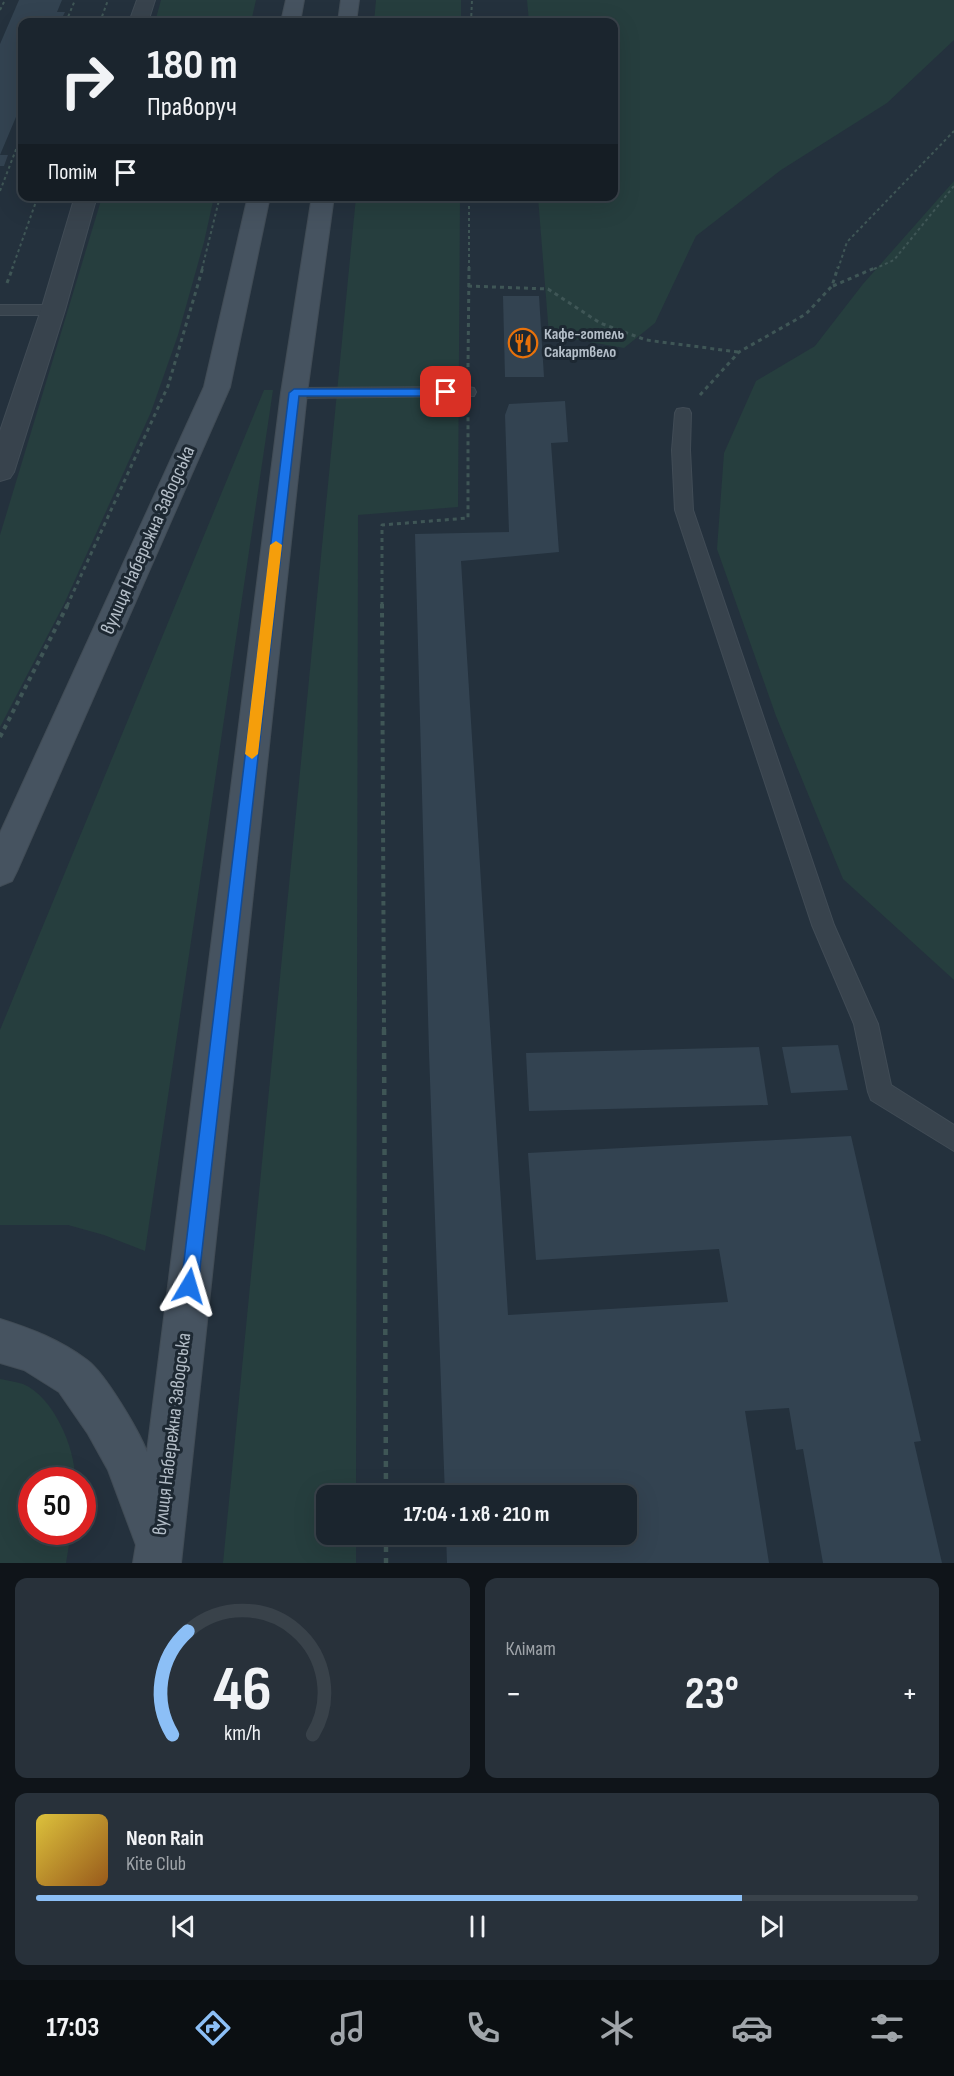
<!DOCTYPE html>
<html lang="uk">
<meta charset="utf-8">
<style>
:root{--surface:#1b252e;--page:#28313a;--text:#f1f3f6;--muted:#a0a5aa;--line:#39424a;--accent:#8cbff6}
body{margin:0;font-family:"Sofia Sans Condensed",sans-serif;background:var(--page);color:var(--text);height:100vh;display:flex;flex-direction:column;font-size:22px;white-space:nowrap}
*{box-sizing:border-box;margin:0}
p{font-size:20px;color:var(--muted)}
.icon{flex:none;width:33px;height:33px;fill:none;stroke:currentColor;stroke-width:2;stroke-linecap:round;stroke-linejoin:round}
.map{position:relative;height:1563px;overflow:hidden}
.side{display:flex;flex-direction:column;gap:15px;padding:15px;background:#0f1419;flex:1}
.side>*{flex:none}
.top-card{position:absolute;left:18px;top:18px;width:600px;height:183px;border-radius:12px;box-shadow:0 6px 24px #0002,0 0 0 2px var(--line);background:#1b252e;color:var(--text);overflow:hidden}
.speed{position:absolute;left:18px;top:1467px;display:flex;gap:12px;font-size:30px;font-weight:700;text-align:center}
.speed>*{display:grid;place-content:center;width:78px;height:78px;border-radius:50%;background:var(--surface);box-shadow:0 6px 24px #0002,0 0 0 2px var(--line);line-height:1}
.speed .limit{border:9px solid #d22;background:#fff;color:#111}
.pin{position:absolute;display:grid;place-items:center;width:51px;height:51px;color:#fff;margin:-26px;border-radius:12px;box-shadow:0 3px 9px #0006}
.me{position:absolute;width:66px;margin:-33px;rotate:7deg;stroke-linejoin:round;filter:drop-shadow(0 0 4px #0008)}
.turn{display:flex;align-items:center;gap:21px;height:126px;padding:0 30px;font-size:27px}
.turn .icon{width:78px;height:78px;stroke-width:2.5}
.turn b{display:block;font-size:42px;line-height:51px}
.then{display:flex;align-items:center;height:57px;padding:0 30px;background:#0003;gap:12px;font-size:22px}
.big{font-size:45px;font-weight:700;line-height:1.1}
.side .card{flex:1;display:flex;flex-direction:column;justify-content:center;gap:9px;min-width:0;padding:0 21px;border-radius:12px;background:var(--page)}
.side .dial{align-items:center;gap:0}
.dial svg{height:156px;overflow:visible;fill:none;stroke:var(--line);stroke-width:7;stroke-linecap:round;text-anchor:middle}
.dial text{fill:var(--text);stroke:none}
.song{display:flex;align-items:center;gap:18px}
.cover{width:72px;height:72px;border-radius:9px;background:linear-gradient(135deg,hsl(50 70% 55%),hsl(30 70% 35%))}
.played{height:6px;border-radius:3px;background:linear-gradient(90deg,var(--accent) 80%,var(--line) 80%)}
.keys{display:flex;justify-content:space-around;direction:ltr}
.heat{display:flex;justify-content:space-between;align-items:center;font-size:33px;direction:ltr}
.side .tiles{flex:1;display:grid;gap:15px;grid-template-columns:1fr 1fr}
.card:last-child{grid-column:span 2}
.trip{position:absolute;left:316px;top:1485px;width:321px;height:60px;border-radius:12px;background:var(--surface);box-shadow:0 6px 24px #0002,0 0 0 2px var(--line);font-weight:700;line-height:60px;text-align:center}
.tabs{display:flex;height:96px;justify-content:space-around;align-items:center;background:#0b0f12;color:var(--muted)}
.tabs .icon{width:42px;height:42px}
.tabs .selected{color:var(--accent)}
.tabs b{font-size:27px;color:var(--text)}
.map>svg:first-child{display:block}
</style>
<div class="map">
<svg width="954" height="1563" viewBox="0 0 954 1563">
<rect width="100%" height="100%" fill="#24313d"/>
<g fill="#263e3e">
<polygon points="161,0 256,0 251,22 155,22"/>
<polygon points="376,0 461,0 461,22 374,22"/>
<polygon points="527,0 954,0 954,40 887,103 781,170 696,236 655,323 624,348 549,335 538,197 614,196 614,22 529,22"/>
<polygon points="954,181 954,980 843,879 776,716 717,549 724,453 756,381 815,346 863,284"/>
<polygon points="102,197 214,197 204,242 178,335 151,412 64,604 0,727 0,535"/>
<polygon points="356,197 460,197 458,507 358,515 356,1495 327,1496 327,1534 356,1535 356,1563 223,1563"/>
<polygon points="264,390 273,390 145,1251 104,1235 68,1225 0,1225 0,1030"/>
<path d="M0,1379C7,1380 16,1382 23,1384C54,1397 76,1450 75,1480H32V1532H71L66,1563H0Z"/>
</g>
<g fill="#334351">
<polygon points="19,0 62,0 57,12 65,12 61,20 55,20 53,22 22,22 22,100 19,108 22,108 22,117 16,117 0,155 8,155 4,166 0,166 0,44"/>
<polygon points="503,296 539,296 544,377 505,377"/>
<polygon points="565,401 568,442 551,443 559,552 461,561 508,1315 728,1302 719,1249 536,1260 528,1153 851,1136 921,1441 914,1442 942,1563 823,1563 803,1449 796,1450 789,1408 745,1411 769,1563 447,1563 446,1534 627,1534 627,1496 445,1496 429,1052 415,534 509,532 505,415 509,404"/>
<polygon points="838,1045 848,1090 791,1093 782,1047"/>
<polygon points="759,1047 768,1105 529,1111 526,1053"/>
</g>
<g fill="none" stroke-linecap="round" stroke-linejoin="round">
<g stroke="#414c56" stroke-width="2">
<g id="service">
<polygon points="0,305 53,305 61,310 53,315 0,315"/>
<polygon points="468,387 474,388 476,392 474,396 294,398 288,397 286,393 288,389 294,388"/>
<polygon points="683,408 689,409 691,413 690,450 693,510 834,925 878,1024 891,1085 954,1125 954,1151 871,1100 868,1092 854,1024 812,925 675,510 672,450 675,413 677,409"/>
</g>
</g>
<g stroke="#414c56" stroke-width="2">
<g id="minor">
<polygon points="137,0 155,0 148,22 129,22"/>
<polygon points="75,196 97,196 65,310 14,472 10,478 0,481 0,431 41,310"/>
</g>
</g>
<g stroke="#414c56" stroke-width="2">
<g id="secondary">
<polygon points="286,0 304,0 300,22 281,22"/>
<polygon points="341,0 359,0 356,22 338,22"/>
<polygon points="248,196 270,196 230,387 17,871 12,881 0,886 0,833 204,387"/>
<path d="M312,196H334L307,393L181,1563H133L136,1545L108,1470L88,1434L59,1392L24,1370L0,1363V1319C32,1329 60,1340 87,1360C105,1373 139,1431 147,1452L281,393Z"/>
</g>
</g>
<g stroke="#3f5656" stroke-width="2" stroke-dasharray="3 3" stroke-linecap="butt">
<polyline points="0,10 5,0"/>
<polyline points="66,22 75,0"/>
<polyline points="100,22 108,0"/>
<polyline points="471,22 472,0"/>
<polyline points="0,191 22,134"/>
<polyline points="12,269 38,196"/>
<polyline points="202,269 220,196"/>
<polyline points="469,269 469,196"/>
<polyline points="838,269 847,242 954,131"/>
<polyline points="874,269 894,260 954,186"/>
</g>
<g stroke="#3f5656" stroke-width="3" stroke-dasharray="4 4" stroke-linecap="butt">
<polyline points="7,283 13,267"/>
<polyline points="468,286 548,289 600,323 646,340 738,352"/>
<polyline points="833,286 877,267"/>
<polyline points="468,367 469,267"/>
<polyline points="700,395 739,352 806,314 832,286 838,267"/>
<polyline points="67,606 168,386 203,267"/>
<polyline points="382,606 382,525 468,518 468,416"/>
</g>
<g stroke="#3f5656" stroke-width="4" stroke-dasharray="4.5 4.5" stroke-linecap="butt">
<polyline points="382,604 384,1030"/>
<polyline points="0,737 68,604"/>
</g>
<g stroke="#3f5656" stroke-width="4.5" stroke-dasharray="6 6" stroke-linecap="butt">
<polyline points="384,1029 386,1496"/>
<polyline points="386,1534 386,1563"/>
</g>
<use href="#service" fill="#38434d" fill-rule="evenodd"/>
<use href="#minor" fill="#38434d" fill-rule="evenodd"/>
<use href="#secondary" fill="#465360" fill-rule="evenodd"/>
</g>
<polygon fill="#1a73e8" stroke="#114b97" stroke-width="1.5" points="294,389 446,389 451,392 446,396 299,396 198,1286 195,1292 189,1295 183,1292 181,1286 289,393"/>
<polygon fill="#f59e0b" points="276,541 282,545 258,754 252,759 245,754 270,545"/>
<defs>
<g id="restaurant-ring" transform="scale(1.5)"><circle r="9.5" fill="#1d2832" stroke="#e8710a" stroke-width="1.5"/><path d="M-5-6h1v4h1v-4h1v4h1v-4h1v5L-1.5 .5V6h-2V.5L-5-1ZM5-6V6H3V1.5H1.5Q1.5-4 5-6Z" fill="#e8710a"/></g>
</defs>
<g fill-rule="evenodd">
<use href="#restaurant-ring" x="523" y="343"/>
</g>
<g text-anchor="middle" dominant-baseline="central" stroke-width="6" stroke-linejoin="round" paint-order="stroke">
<g font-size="16" font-weight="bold" fill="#b4bec8" stroke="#1d2832" text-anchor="start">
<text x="544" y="334">Кафе-готель<tspan x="544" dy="18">Сакартвело</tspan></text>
</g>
<g font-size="20" fill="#b4bec8" stroke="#1d2832">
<text transform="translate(148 540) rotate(-66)">вулиця Набережна Заводська</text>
<text transform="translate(172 1434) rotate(-83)">вулиця Набережна Заводська</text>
</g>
</g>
</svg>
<div class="speed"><div class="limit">50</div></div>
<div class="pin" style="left:446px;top:392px;background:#d93025"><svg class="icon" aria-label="arrive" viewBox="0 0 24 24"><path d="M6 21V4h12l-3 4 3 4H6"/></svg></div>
<svg class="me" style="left:189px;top:1286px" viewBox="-20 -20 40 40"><path d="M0-17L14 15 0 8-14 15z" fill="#1a73e8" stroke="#fff" stroke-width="4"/></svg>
<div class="trip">17:04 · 1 хв · 210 m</div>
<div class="top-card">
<div class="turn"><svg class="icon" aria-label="right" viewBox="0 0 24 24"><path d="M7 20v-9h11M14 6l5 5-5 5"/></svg><div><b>180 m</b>Праворуч</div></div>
<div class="then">Потім<svg class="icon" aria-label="arrive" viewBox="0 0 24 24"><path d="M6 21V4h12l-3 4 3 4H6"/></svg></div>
</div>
</div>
<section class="side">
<div class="tiles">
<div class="card dial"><svg viewBox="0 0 100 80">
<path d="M14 69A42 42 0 1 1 86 69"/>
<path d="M14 69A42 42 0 0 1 22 16" stroke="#8cbff6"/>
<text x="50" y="56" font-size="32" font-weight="700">46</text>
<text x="50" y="72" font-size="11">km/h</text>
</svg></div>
<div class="card"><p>Клімат</p>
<div class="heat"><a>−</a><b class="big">23°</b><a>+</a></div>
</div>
<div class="card">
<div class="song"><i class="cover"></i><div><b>Neon Rain</b><p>Kite Club</p></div></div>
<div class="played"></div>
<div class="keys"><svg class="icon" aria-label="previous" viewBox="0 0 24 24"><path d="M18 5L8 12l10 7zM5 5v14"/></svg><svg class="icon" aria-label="pause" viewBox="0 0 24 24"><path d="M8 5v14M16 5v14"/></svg><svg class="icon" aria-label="next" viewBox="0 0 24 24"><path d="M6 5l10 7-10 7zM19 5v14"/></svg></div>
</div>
</div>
</section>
<nav class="tabs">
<b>17:03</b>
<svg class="icon selected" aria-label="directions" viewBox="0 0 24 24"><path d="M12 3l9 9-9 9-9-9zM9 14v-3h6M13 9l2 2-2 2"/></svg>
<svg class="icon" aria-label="music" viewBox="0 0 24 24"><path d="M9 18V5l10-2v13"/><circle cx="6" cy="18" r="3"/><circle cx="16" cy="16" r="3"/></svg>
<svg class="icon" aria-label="phone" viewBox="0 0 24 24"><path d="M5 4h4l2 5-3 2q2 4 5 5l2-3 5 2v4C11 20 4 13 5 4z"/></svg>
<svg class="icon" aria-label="climate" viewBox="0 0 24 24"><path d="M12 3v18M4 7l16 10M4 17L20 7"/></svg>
<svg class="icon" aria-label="car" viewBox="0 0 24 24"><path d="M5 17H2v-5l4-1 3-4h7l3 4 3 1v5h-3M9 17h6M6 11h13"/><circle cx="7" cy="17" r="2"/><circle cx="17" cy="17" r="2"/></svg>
<svg class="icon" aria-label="filters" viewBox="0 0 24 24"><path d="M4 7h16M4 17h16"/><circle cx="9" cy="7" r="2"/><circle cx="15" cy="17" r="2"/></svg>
</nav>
